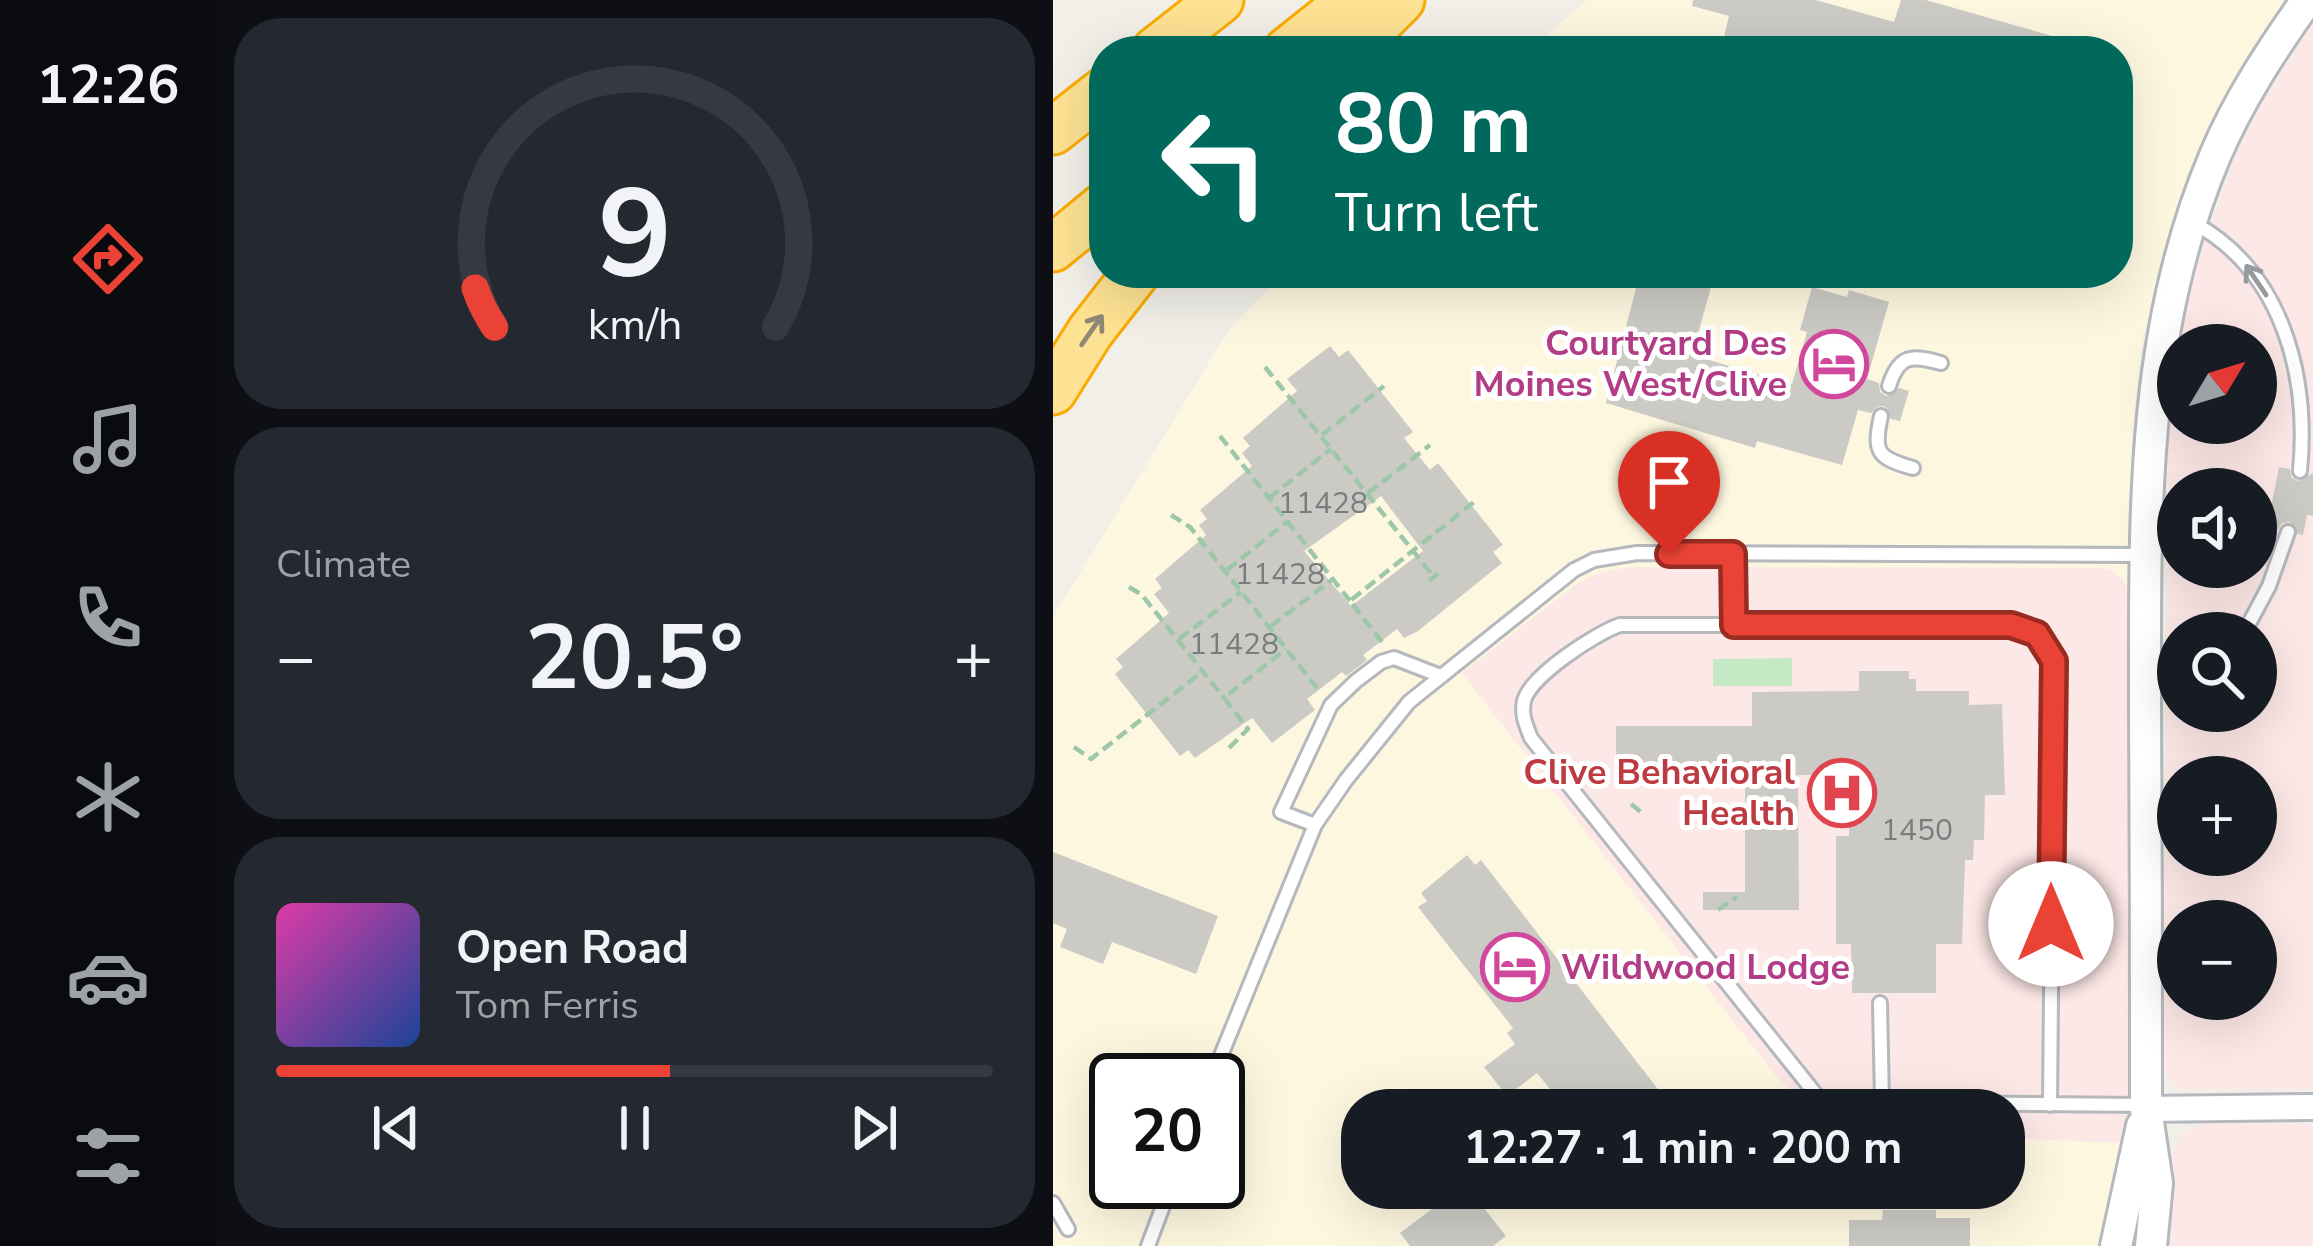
<!DOCTYPE html>
<meta charset="utf-8">
<style>
:root{--surface:#171b24;--page:#242831;--text:#f1f3f6;--muted:#9ea1a6;--line:#363941;--accent:#ea4335}
body{margin:0;font-family:"Nunito Sans",sans-serif;background:var(--page);color:var(--text);height:100vh;display:flex;flex-direction:column;font-size:45px;white-space:nowrap}
*{box-sizing:border-box;margin:0}
p{font-size:39px;color:var(--muted)}
.icon{flex:none;width:66px;height:66px;fill:none;stroke:currentColor;stroke-width:2;stroke-linecap:round;stroke-linejoin:round}
.map{position:relative;flex:1;overflow:hidden}
.drawer{display:flex;flex-direction:column;gap:18px;padding:18px;background:#0d0f14;width:837px}
.drawer>*{flex:none}
.top-card{position:absolute;left:36px;top:36px;width:1044px;height:252px;border-radius:48px;box-shadow:0 12px 48px #0002;background:#00695c;color:#fff;overflow:hidden}
.needle{width:78px;rotate:52deg}
.buttons{position:absolute;left:1104px;top:324px;display:grid;gap:24px}
.buttons a{display:grid;place-items:center;width:120px;height:120px;border-radius:50%;background:var(--surface);box-shadow:0 12px 48px #0002;font-size:60px}
.speed{position:absolute;left:36px;top:1053px;display:flex;gap:24px;font-size:60px;font-weight:700;text-align:center}
.speed>*{display:grid;place-content:center;width:156px;height:156px;border-radius:50%;background:var(--surface);box-shadow:0 12px 48px #0002;line-height:1}
.speed .limit{border:6px solid #111;border-radius:18px;background:#fff;color:#111}
.pin{position:absolute;display:grid;place-items:center;width:102px;height:102px;color:#fff;margin:-123px -51px;border-radius:50% 50% 50% 0;rotate:-45deg;box-shadow:0 0 12px #0007}
.pin .icon{rotate:45deg}
.me{position:absolute;width:132px;margin:-66px;rotate:0deg;stroke-linejoin:round;filter:drop-shadow(0 0 9px #0008)}
.turn{display:flex;align-items:center;gap:42px;height:252px;padding:0 48px;font-size:54px}
.turn .icon{width:156px;height:156px;stroke-width:2.5}
.turn b{display:block;font-size:84px;line-height:102px}
.big{font-size:90px;font-weight:700;line-height:1.1}
.drawer .card{flex:1;display:flex;flex-direction:column;justify-content:center;gap:18px;min-width:0;padding:0 42px;border-radius:48px;background:var(--page)}
.drawer .dial{align-items:center;gap:0}
.dial svg{height:312px;overflow:visible;fill:none;stroke:var(--line);stroke-width:7;stroke-linecap:round;text-anchor:middle}
.dial text{fill:var(--text);stroke:none}
.song{display:flex;align-items:center;gap:36px}
.cover{width:144px;height:144px;border-radius:18px;background:linear-gradient(135deg,hsl(320 70% 55%),hsl(220 70% 35%))}
.played{height:12px;border-radius:6px;background:linear-gradient(90deg,var(--accent) 55%,var(--line) 55%)}
.keys{display:flex;justify-content:space-around;direction:ltr}
.heat{display:flex;justify-content:space-between;align-items:center;font-size:66px;direction:ltr}
.trip{position:absolute;left:288px;top:1089px;width:684px;height:120px;border-radius:48px;background:var(--surface);box-shadow:0 12px 48px #0002;font-weight:700;line-height:120px;text-align:center}
main{display:flex;flex:1;min-height:0}
.tabs{display:flex;flex-direction:column;width:216px;justify-content:space-around;align-items:center;background:#090b0e;color:var(--muted)}
.tabs .icon{width:84px;height:84px}
.tabs .active{color:var(--accent)}
.tabs b{font-size:54px;color:var(--text)}
.map>svg:first-child{display:block}
</style>
<main>
<nav class="tabs">
<b>12:26</b>
<svg class="icon active" aria-label="directions" viewBox="0 0 24 24"><path d="M12 3l9 9-9 9-9-9zM9 14v-3h6M13 9l2 2-2 2"/></svg>
<svg class="icon" aria-label="music" viewBox="0 0 24 24"><path d="M9 18V5l10-2v13"/><circle cx="6" cy="18" r="3"/><circle cx="16" cy="16" r="3"/></svg>
<svg class="icon" aria-label="phone" viewBox="0 0 24 24"><path d="M5 4h4l2 5-3 2q2 4 5 5l2-3 5 2v4C11 20 4 13 5 4z"/></svg>
<svg class="icon" aria-label="climate" viewBox="0 0 24 24"><path d="M12 3v18M4 7l16 10M4 17L20 7"/></svg>
<svg class="icon" aria-label="car" viewBox="0 0 24 24"><path d="M5 17H2v-5l4-1 3-4h7l3 4 3 1v5h-3M9 17h6M6 11h13"/><circle cx="7" cy="17" r="2"/><circle cx="17" cy="17" r="2"/></svg>
<svg class="icon" aria-label="filters" viewBox="0 0 24 24"><path d="M4 7h16M4 17h16"/><circle cx="9" cy="7" r="2"/><circle cx="15" cy="17" r="2"/></svg>
</nav>
<section class="drawer">
<div class="card dial"><svg viewBox="0 0 100 80">
<path d="M14 69A42 42 0 1 1 86 69"/>
<path d="M14 69A42 42 0 0 1 9 59" stroke="#ea4335"/>
<text x="50" y="56" font-size="32" font-weight="700">9</text>
<text x="50" y="72" font-size="11">km/h</text>
</svg></div>
<div class="card"><p>Climate</p>
<div class="heat"><a>−</a><b class="big">20.5°</b><a>+</a></div>
</div>
<div class="card">
<div class="song"><i class="cover"></i><div><b>Open Road</b><p>Tom Ferris</p></div></div>
<div class="played"></div>
<div class="keys"><svg class="icon" aria-label="previous" viewBox="0 0 24 24"><path d="M18 5L8 12l10 7zM5 5v14"/></svg><svg class="icon" aria-label="pause" viewBox="0 0 24 24"><path d="M8 5v14M16 5v14"/></svg><svg class="icon" aria-label="next" viewBox="0 0 24 24"><path d="M6 5l10 7-10 7zM19 5v14"/></svg></div>
</div>
</section>
<div class="map">
<svg width="1260" height="1246" viewBox="0 0 1260 1246">
<rect width="100%" height="100%" fill="#f1efe8"/>
<path fill="#fef7e0" fill-rule="evenodd" d="M534,0H1234L1212,30L1153,136L1110,255L1089,343L1079,432L1077,512L1074,1107L1053,1246H0V617L176,330L232,273H1065V51H476ZM63,1080H165V1182H63ZM309,1110H951V1188H309Z"/>
<g fill="#fce8e6" fill-rule="evenodd">
<path d="M1260,23V1089L1140,1090L1126,1088L1115,1079L1110,1063L1116,423L1125,349V423H1203V345H1126L1136,289L1181,162L1212,100ZM1125,489H1203V567H1125ZM1125,633H1203V711H1125ZM1125,777H1203V855H1125ZM1125,921H1203V999H1125Z"/>
<polygon points="578,567 1047,568 1060,570 1069,579 1077,592 1074,1107 1069,1143 951,1138 951,1110 754,1110 719,1071 409,673 522,585 547,572"/>
<polygon points="1149,1124 1260,1124 1260,1246 1113,1246 1120,1154 1126,1137"/>
</g>
<polygon fill="#c5e8c5" points="739,658 739,686 660,686 660,659"/>
<g fill="#cccac5" fill-rule="evenodd">
<polygon points="640,0 763,0 841,22 848,0 873,0 1031,45 1030,51 718,51 671,37 676,16 639,6"/>
<polygon points="587,273 662,273 639,355 739,384 754,332 747,330 759,287 794,297 796,290 836,302 814,379 826,383 827,392 833,396 846,388 856,391 847,421 838,419 831,406 824,407 818,413 805,410 789,465 704,441 702,448 553,403"/>
<path d="M277,346L286,357L295,350L360,432L351,438L377,470L385,463L450,545L440,552L449,563L365,631L351,638L344,629L310,655L314,660L293,676L289,672L254,699L262,710L219,743L199,718L142,758L135,750L127,756L62,674L70,667L63,659L116,613L101,594L109,588L102,579L153,535L146,525L154,519L147,510L199,466L189,453L197,446L190,438L244,391L234,379ZM328,496L370,551L298,606L251,551Z"/>
<polygon points="1226,467 1237,469 1238,477 1245,481 1260,473 1260,516 1254,515 1250,535 1245,534 1237,522 1229,523 1225,530 1214,528"/>
<polygon points="806,671 856,671 856,679 863,679 863,691 916,691 916,705 949,704 952,795 932,795 931,840 921,840 920,860 912,860 909,944 883,944 883,993 799,993 798,944 783,944 783,836 796,836 796,775 745,775 746,910 650,910 650,892 692,892 692,780 563,780 563,726 699,726 699,692 806,691"/>
<polygon points="0,852 165,916 143,974 59,942 50,964 7,947 14,929 0,923"/>
<polygon points="414,855 422,865 428,860 621,1110 514,1110 484,1073 454,1096 431,1067 462,1044 454,1033 460,1028 365,907 374,901 368,893"/>
<polygon points="407,1188 415,1188 453,1236 440,1246 357,1246 347,1233"/>
<polygon points="830,1210 883,1210 883,1218 917,1218 917,1246 796,1246 796,1220 829,1220"/>
</g>
<g fill="none" stroke-linecap="round" stroke-linejoin="round">
<g stroke="#b5b8bc" stroke-width="18">
<g id="service">
<path d="M1141,223C1230,272 1256,376 1247,471"/>
<path d="M836,386C846,354 859,355 888,363"/>
<path d="M828,416C820,452 824,458 860,468"/>
<polyline points="681,554 681,625"/>
<polyline points="1191,633 1216,586 1235,532"/>
<polyline points="1093,680 1125,679"/>
<polyline points="262,825 228,812 278,705 303,681 328,662 341,658 385,675"/>
<polyline points="827,1003 829,1102"/>
<polyline points="158,1080 262,825 293,780 356,702 521,570 541,560 584,553 1091,555"/>
<path d="M997,1105L1001,661L984,634L958,625H567C543,633 477,676 471,701C468,715 473,725 478,738L765,1097L775,1102L1092,1105"/>
<polyline points="0,1203 15,1229"/>
<polyline points="95,1246 119,1182"/>
</g>
</g>
<g stroke="#b5b8bc" stroke-width="30">
<polyline id="minor" points="1093,1109 1260,1107"/>
</g>
<g stroke="#b5b8bc" stroke-width="36">
<g id="tertiary">
<polyline points="1063,1246 1089,1126"/>
<path d="M1098,1246L1104,1183L1093,1109C1093,973 1093,836 1092,700C1092,515 1088,330 1162,156C1185,101 1220,48 1254,0"/>
</g>
</g>
<g stroke="#f9ab00" stroke-width="51">
<g id="motorway">
<polyline points="102,51 167,0"/>
<polyline points="234,51 298,0"/>
<polyline points="297,51 348,0"/>
<polyline points="0,131 51,91"/>
<polyline points="0,248 51,206"/>
<polyline points="0,391 37,332 83,273"/>
</g>
</g>
<g stroke="#9cc7a9" stroke-width="4.5" stroke-dasharray="12 6" stroke-linecap="butt">
<polyline points="212,367 381,577"/>
<polyline points="269,435 331,386"/>
<polyline points="167,436 297,601"/>
<polyline points="315,493 377,445"/>
<polyline points="216,498 278,449"/>
<polyline points="118,515 137,527 268,693"/>
<polyline points="174,570 235,521"/>
<polyline points="376,581 387,572"/>
<polyline points="76,587 89,595 171,698"/>
<polyline points="218,626 280,579"/>
<polyline points="126,639 188,592"/>
<polyline points="329,642 297,601 421,502"/>
<polyline points="21,747 38,759 150,671"/>
<polyline points="176,748 195,729 171,698 233,649"/>
<polyline points="578,804 588,812"/>
<polyline points="665,910 684,897"/>
</g>
<use href="#service" stroke="#fff" stroke-width="12"/>
<use href="#minor" stroke="#fff" stroke-width="24"/>
<use href="#tertiary" stroke="#fff" stroke-width="30"/>
<use href="#motorway" stroke="#fde293" stroke-width="45"/>
</g>
<defs><path id="oneway-shaft" d="M-6 0H5M1.5-3L5.5 0L1.5 3" fill="none" stroke-width="1.6" stroke-linecap="round" stroke-linejoin="round" transform="scale(3)"/></defs>
<use stroke="#979a9d" href="#oneway-shaft" transform="translate(1203 280) rotate(-124)"/>
<use stroke="#8e8975" href="#oneway-shaft" transform="translate(39 330) rotate(-55)"/>
<g fill="none" stroke-linecap="round" stroke-linejoin="round">
<g stroke="#982c22" stroke-width="30">
<polyline id="route" points="616,554 680,554 681,625 958,625 984,634 1001,661 998,924"/>
</g>
<use href="#route" stroke="#ea4335" stroke-width="21"/>
</g>
<defs>
<g id="hotel-ring" transform="scale(3.45)"><circle r="9.5" fill="#fff" stroke="#d1479c" stroke-width="1.5"/><path d="M-6-4.5h1.5V1H6V5H4.5V3h-9V5H-6ZM-4 0a1.8 1.8 0 1 1 3.6 0ZM.5 0V-2.5h3Q6-2.5 6 0Z" fill="#d1479c"/></g>
<g id="hospital-ring" transform="scale(3.45)"><circle r="9.5" fill="#fff" stroke="#e0444e" stroke-width="1.5"/><path d="M-5-5h3v3.5h4V-5h3V5h-3V1.5h-4V5h-3Z" fill="#e0444e"/></g>
</defs>
<g fill-rule="evenodd">
<use href="#hotel-ring" x="781" y="364"/>
<use href="#hospital-ring" x="789" y="793"/>
<use href="#hotel-ring" x="462" y="967"/>
</g>
<g text-anchor="middle" dominant-baseline="central" stroke-width="10" stroke-linejoin="round" paint-order="stroke">
<g font-size="30" fill="#7a7d7f">
<text x="270" y="503">11428</text>
<text x="227" y="574">11428</text>
<text x="181" y="644">11428</text>
<text x="864" y="830">1450</text>
</g>
<g font-size="36" font-weight="bold" fill="#b23c85" stroke="#fff" text-anchor="end">
<text x="734" y="343">Courtyard Des<tspan x="734" dy="41">Moines West/Clive</tspan></text>
<text x="508" y="967" text-anchor="start">Wildwood Lodge</text>
</g>
<g font-size="36" font-weight="bold" fill="#be3a42" stroke="#fff" text-anchor="end">
<text x="742" y="772">Clive Behavioral<tspan x="742" dy="41">Health</tspan></text>
</g>
</g>
</svg>
<div class="buttons">
<a><svg class="needle" viewBox="-14 -14 28 28"><path d="M0-13l5 13h-10z" fill="#e53935"/><path d="M0 13l5-13h-10z" fill="#9ea1a6"/></svg></a>
<a><svg class="icon" aria-label="sound" viewBox="0 0 24 24"><path d="M4 9h4l5-4v14l-5-4H4zM17 9q2 3 0 6"/></svg></a>
<a><svg class="icon" aria-label="search" viewBox="0 0 24 24"><circle cx="10" cy="10" r="6"/><path d="M15 15l6 6"/></svg></a>
<a>+</a>
<a>−</a>
</div>
<div class="speed"><div class="limit">20</div></div>
<div class="pin" style="left:616px;top:554px;background:#d93025"><svg class="icon" aria-label="arrive" viewBox="0 0 24 24"><path d="M6 21V4h12l-3 4 3 4H6"/></svg></div>
<svg class="me" style="left:998px;top:924px" viewBox="-20 -20 40 40"><circle r="19" fill="#fff"/><path d="M0-13L10 11 0 6-10 11z" fill="#ea4335"/></svg>
<div class="trip">12:27 · 1 min · 200 m</div>
<div class="top-card">
<div class="turn"><svg class="icon" aria-label="left" viewBox="0 0 24 24"><path d="M17 20v-9H6M10 6l-5 5 5 5"/></svg><div><b>80 m</b>Turn left</div></div>
</div>
</div>
</main>
